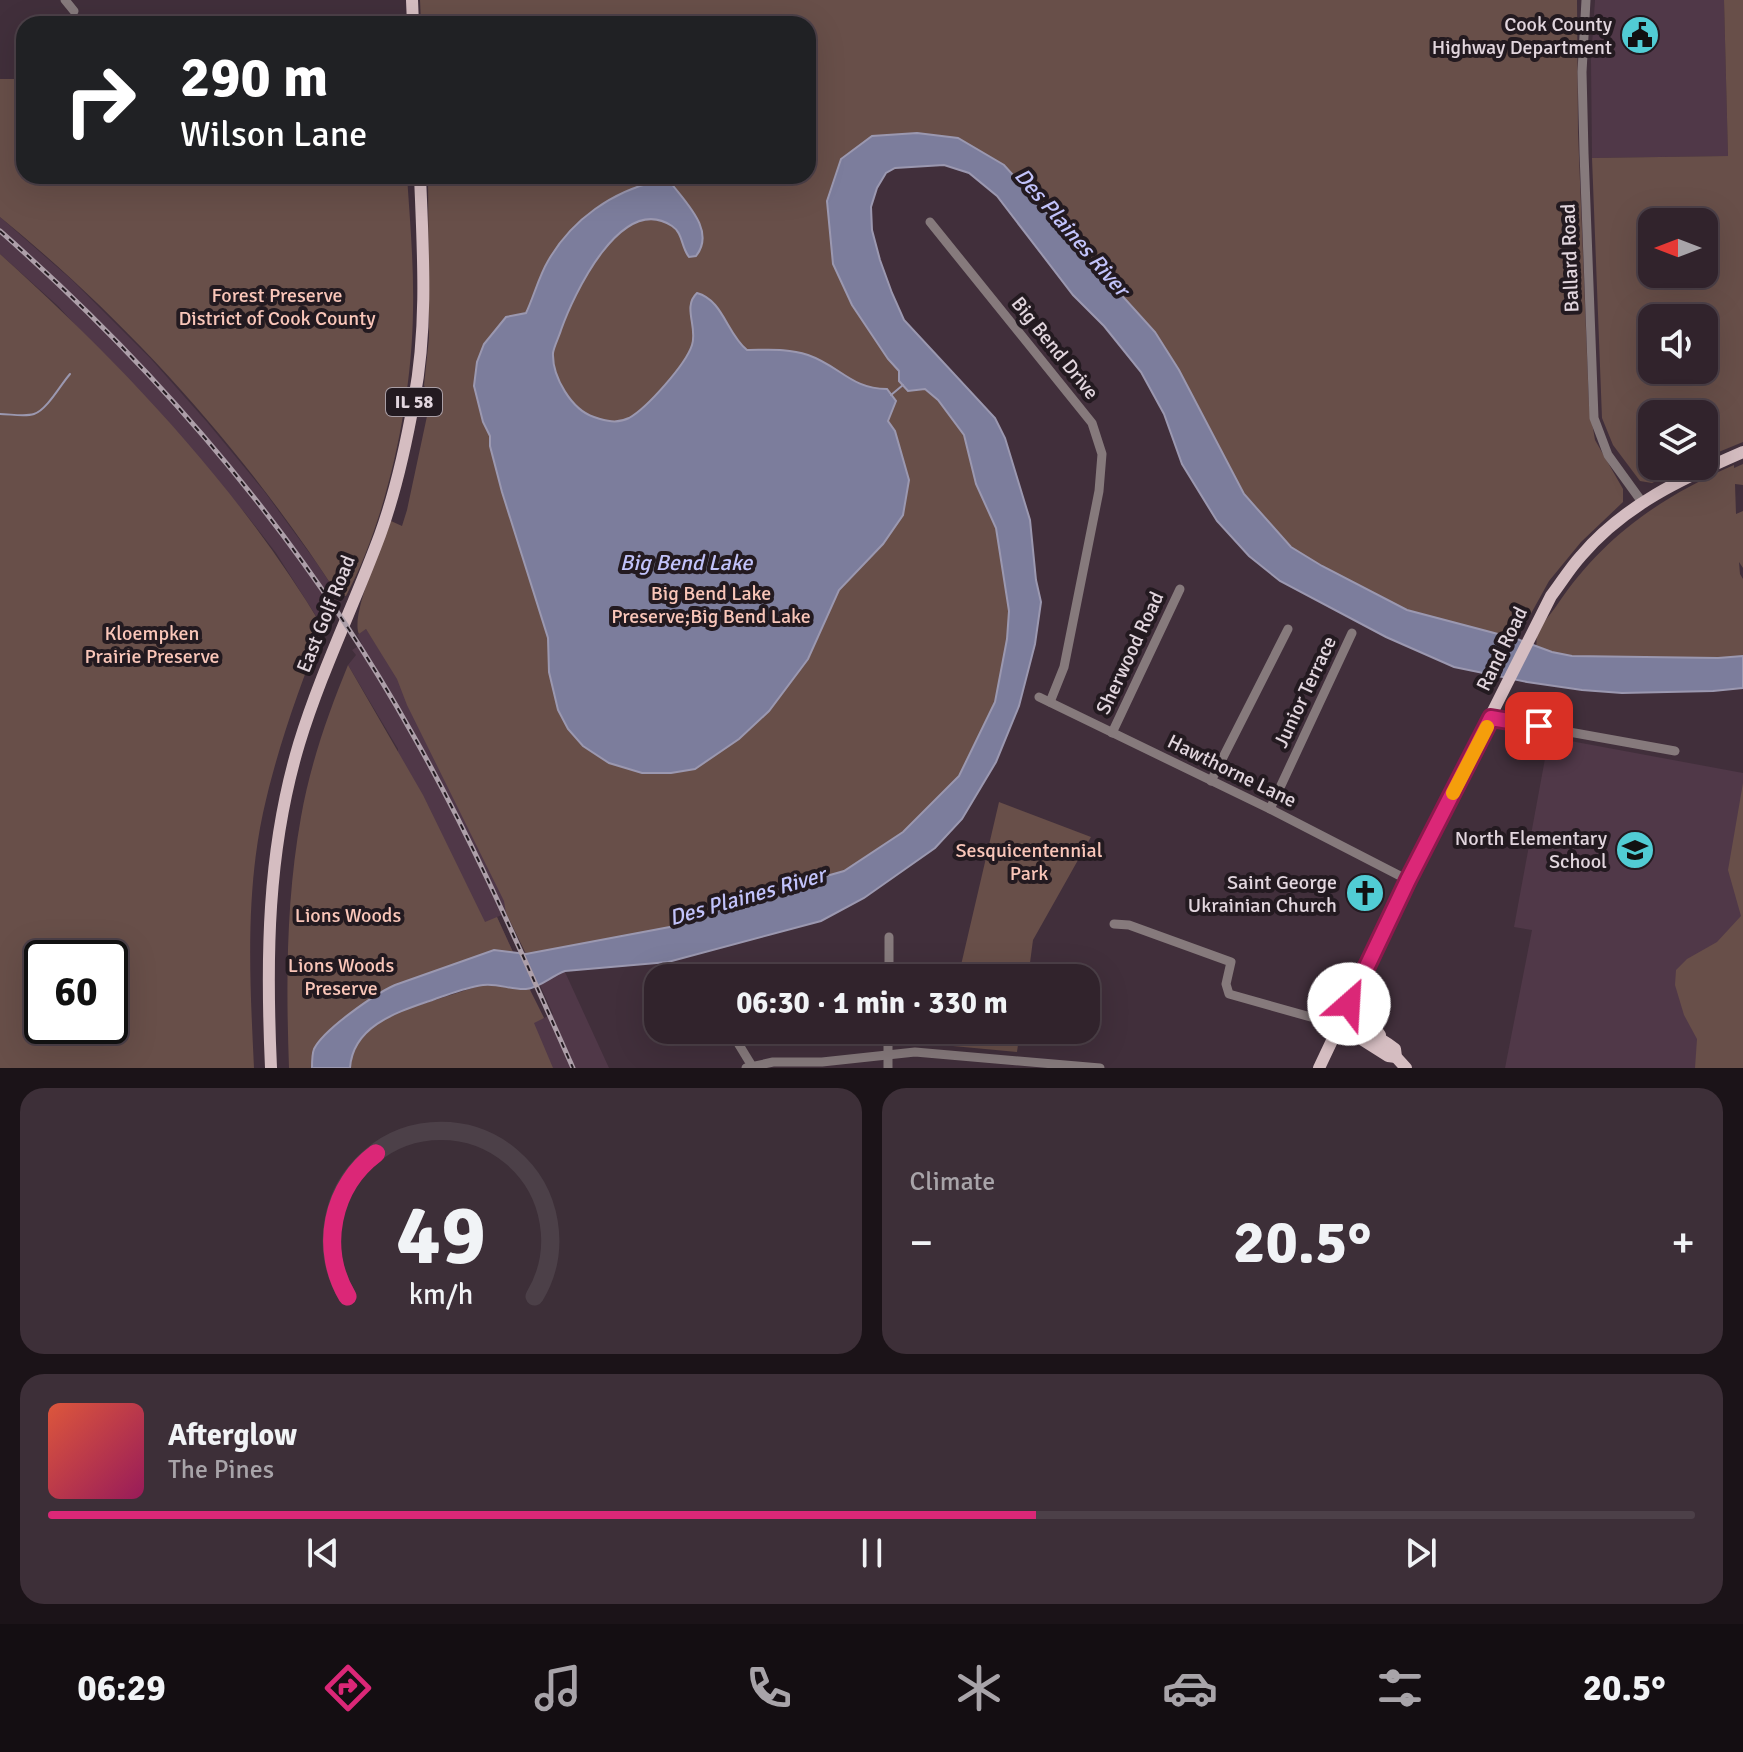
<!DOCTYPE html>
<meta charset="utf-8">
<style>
:root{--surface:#31232c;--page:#3d2f38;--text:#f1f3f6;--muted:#a8a4a9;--line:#4c4048;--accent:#db2777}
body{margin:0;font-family:Signika,sans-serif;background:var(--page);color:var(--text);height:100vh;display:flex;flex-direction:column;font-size:30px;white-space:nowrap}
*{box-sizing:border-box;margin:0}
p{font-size:26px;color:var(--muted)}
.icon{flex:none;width:44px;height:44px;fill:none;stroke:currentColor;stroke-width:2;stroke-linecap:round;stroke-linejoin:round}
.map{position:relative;height:1068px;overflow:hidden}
.sheet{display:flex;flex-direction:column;gap:20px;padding:20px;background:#1b1318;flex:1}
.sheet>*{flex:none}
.hud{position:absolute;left:16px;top:16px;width:800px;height:168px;border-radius:24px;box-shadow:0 8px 32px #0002,0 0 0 2px var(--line);background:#202124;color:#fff;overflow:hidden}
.needle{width:52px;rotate:270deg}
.fabs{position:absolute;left:1638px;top:208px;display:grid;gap:16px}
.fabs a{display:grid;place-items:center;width:80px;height:80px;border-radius:16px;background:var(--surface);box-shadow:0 8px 32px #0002,0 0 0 2px var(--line);font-size:40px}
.speed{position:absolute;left:24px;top:940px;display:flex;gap:16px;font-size:40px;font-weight:700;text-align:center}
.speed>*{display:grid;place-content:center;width:104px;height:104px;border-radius:50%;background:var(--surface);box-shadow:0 8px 32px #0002,0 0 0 2px var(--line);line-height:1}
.speed .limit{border:4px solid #111;border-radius:12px;background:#fff;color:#111}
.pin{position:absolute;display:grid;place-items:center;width:68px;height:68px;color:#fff;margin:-34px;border-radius:16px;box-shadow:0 4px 12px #0006}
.me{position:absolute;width:88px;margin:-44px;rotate:26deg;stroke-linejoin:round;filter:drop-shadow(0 0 6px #0008)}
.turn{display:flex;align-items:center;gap:28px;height:168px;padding:0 32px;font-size:36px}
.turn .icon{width:104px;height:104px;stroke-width:2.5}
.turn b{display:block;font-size:56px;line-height:68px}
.big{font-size:60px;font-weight:800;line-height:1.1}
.sheet .widget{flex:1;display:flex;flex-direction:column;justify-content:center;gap:12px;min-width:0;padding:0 28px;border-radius:24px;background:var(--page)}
.sheet .dial{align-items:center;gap:0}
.dial svg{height:208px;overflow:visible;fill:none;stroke:var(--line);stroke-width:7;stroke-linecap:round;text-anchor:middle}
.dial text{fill:var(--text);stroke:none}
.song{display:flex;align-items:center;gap:24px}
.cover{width:96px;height:96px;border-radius:12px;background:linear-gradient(135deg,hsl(10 70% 55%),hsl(330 70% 35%))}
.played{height:8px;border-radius:4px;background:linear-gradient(90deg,var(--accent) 60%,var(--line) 60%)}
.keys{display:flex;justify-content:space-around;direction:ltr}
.heat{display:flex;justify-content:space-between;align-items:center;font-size:44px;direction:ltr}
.sheet .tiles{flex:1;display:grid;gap:20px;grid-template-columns:1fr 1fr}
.widget:last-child{grid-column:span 2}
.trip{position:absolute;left:644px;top:964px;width:456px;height:80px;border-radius:24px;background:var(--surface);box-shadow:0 8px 32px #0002,0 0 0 2px var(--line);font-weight:800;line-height:80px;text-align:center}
.dock{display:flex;height:128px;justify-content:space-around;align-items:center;background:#140e12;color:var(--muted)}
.dock .icon{width:56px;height:56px}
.dock .current{color:var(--accent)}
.dock b{font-size:36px;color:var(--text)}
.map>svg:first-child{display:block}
</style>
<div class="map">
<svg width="1743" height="1068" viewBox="0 0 1743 1068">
<rect width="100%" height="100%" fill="#412f3b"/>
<g fill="#503848">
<polygon points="1595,0 1724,0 1728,156 1592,158 1591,60"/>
<polygon points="0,217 72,280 151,359 207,422 264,491 316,562 338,595 334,603 316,616 276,553 245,513 58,306 0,254"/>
<polygon points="366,629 501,832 507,913 497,917 513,952 494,950 395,985 398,749 348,665 356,655 352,650 362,644 357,635"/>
<polygon points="1549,737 1743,773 1743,1022 1740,1068 1505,1068 1532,930 1514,927"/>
<polygon points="565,972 609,1068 540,1068 526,989 529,988 544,1018 553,1014 540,985 549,977"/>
</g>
<g fill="#684f49" fill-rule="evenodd">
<path d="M420,0H1577L1578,132L1589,405L1595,440L1623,489V502L1581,542L1549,581L1517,639L1407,610L1322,566L1291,547L1244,494L1179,370L1155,332L1004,165L841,159L874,335L888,359L916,390L925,389L938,400L964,435L976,484L996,528L1009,611L1007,639L995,702L959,776L903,832L844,871L763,894L675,926L526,954L506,913L504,901L407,705L397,679L366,629L359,634C350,615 383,543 391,521L402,526L407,510L430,402L424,385L429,338L428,176H808V24H421Z"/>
<path d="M1724,0H1743V442L1704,458V414H1652V466H1686L1652,483L1640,481L1613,445L1602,418L1592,158L1728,156ZM1652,222H1704V274H1652ZM1652,318H1704V370H1652Z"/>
<path d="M0,79H24V176H407C410,221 414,266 413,311C412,400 388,517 346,596L338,595C247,454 130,323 0,217Z"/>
<path d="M0,254C122,364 238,486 323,628C299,688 277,749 263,813C245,897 250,983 254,1068H0ZM42,958H110V1026H42Z"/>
<path d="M1743,464V485L1735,484L1736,514L1743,511V568L1739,562L1740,574L1743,579V656L1718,658L1572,656L1552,652L1536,646C1537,643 1536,640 1537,636C1538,627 1552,613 1557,605C1603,537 1659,498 1734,465V468Z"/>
<path d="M348,665L423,795L485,922L497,917L513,952L494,950L394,1013L482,985L529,988L544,1018L534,1023L553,1068H289C286,984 286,900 301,817C310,765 328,714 348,665Z"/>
<polygon points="1743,783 1743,1068 1695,1068 1697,1039 1684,1015 1675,985 1676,970 1687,959 1717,942 1741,916 1728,870"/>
<polygon points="999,802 1091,837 1033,940 1028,978 958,978"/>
<polygon points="946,1030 1020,1030 1017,1052 942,1045"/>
</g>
<g fill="#7c7d9c" stroke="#9b98b0" stroke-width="2">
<path d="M917,133L958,138L1004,165L1155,332L1179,370L1244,494L1291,547L1322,566L1407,610L1517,639L1552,652L1572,656L1718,658L1743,656V688L1713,691L1622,693L1582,690L1527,682L1454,667L1386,637L1280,581L1249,556L1217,521L1182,464L1164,414L1141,372L1104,326L1073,295L997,196L969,173L944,165L895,168L886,173L877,188L871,207L872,230L880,260L892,293L904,320L995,418L1005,438L1030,520L1036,580L1041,602L1035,644L1019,706L996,762L962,819L935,848L864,898L821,921L668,962L565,971C551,976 540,988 526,989C511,990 498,983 483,985C467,987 450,994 435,999C401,1011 353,1024 350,1068H312C312,1062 312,1054 314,1049C324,1029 375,994 395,985L494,950L526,954L675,926L763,894L844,871L903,832L959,776L995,702L1007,639L1009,611L996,528L976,484L964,435L938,400L925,389L908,391L899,381V371L888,359L852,305L833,264L827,201L841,159L872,136Z"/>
<path d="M658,181L671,183C686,203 716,231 696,256L689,257C681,247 683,233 672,226C621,192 573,296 561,330C559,337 554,346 553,353C552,377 572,410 594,417C606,421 617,424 629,418C647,408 686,364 692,345C698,327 682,307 697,293C723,300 727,334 747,350C768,350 787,348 808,355C840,366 851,389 887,389L896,401L888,421L895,431L909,480L903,515L883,544L839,590L808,659L769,711L739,739L695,769L671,773H642L609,763L583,746L568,729L558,710L549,672L548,638L502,492L490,446V436L483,422L474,386L477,362L484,344L506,317L526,313C534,296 539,276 548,261C572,219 613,191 658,181Z"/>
</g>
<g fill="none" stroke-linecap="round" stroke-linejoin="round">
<g stroke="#9b98b0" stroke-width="2">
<polyline points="891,395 903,385"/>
<path d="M0,414C10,414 25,417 34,414C47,410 61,384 70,374"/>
</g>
<g stroke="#867a7c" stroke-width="9">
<polyline points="65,0 74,11"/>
<polyline points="1586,0 1582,72 1584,153 1594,418 1608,455 1642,502"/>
<polyline points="930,222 1092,423 1102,454 1099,491 1064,667 1050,702"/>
<polyline points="1039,697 1270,809 1408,880"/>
<polyline points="1491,718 1675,751"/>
<polyline points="1112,733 1180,589"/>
<polyline points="1211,781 1288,629"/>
<polyline points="1270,809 1352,633"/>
<polyline points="1114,924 1129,925 1231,962 1226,984 1229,994 1339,1025"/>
<polyline points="889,978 889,937"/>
<polyline points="730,1030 752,1066"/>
<polyline points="746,1068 773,1062 822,1062 915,1052 1100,1068"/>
<polyline points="888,1068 888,1030"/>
</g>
<g stroke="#d5bdc1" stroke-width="12">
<polyline points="412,0 413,24"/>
<polyline points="1359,984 1364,1013 1380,1035"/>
<path d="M1339,1025C1360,1027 1378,1036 1395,1049L1396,1057L1406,1068"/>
<polyline points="1339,1025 1388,1056 1396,1057"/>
<path d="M271,1068C266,958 267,851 299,744C321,672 354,605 380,535C396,491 406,445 414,400C428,326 423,251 420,176"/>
<path d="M1319,1068L1408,880L1551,596C1561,583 1570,568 1581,556C1624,505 1683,478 1743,452"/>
</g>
<g stroke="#ad9fa9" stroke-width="5">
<path id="rail" d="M0,231C164,375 306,544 413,735C474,842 523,956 573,1068"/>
</g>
<use href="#rail" stroke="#231a20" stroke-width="2" stroke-dasharray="6" stroke-linecap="butt"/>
</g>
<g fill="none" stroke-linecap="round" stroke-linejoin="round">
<g stroke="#8e194d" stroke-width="20">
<polyline id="route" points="1349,1004 1408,880 1491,718 1539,726"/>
</g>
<use href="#route" stroke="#db2777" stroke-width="14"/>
<polyline stroke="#f59e0b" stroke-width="14" points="1453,793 1487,727"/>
</g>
<defs>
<g id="civic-disc" transform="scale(2)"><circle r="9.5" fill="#51ccd4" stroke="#231a20"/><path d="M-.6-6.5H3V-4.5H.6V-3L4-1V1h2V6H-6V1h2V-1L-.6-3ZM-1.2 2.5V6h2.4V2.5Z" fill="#111"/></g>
<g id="school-disc" transform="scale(2)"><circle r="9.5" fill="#51ccd4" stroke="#231a20"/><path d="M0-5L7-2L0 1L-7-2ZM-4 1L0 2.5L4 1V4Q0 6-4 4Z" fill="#111"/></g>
<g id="church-disc" transform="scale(2)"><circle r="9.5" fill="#51ccd4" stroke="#231a20"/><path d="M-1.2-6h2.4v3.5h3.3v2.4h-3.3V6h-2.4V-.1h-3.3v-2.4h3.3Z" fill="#111"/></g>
</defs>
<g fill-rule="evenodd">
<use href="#civic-disc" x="1640" y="35"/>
<use href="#school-disc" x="1635" y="850"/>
<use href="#church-disc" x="1365" y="893"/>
</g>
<g text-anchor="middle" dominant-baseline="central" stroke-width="8" stroke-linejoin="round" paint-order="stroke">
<rect fill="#231a20" stroke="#a99ea5" stroke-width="2" x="386" y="388" width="56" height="28" rx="6"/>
<g font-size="18" font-weight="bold" fill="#e2d6de">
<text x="414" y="402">IL 58</text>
</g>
<g font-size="20" fill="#e2d6de" stroke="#231a20" text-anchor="end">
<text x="1612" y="24">Cook County<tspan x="1612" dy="23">Highway Department</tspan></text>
<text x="1607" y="838">North Elementary<tspan x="1607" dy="23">School</tspan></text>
<text x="1337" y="882">Saint George<tspan x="1337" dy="23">Ukrainian Church</tspan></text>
</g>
<g font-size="20" fill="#e2d6de" stroke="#231a20">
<text transform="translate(1570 258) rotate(-92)">Ballard Road</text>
<text transform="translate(1055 348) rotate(51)">Big Bend Drive</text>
<text transform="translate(326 614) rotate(-68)">East Golf Road</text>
<text transform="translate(1502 649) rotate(-64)">Rand Road</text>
<text transform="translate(1130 653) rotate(-65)">Sherwood Road</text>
<text transform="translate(1305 692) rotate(-65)">Junior Terrace</text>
<text transform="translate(1232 771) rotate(26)">Hawthorne Lane</text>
</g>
<g font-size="20" fill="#fac6b9" stroke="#231a20">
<text x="277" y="295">Forest Preserve<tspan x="277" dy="23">District of Cook County</tspan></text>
<text x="711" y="593">Big Bend Lake<tspan x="711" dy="23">Preserve;Big Bend Lake</tspan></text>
<text x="152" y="633">Kloempken<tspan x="152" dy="23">Prairie Preserve</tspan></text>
<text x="1029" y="850">Sesquicentennial<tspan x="1029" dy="23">Park</tspan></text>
<text x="348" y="915">Lions Woods</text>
<text x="341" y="965">Lions Woods<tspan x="341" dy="23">Preserve</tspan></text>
</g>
<g font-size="22" font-style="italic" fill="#c2c3fb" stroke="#231a20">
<text transform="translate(1072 232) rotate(49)">Des Plaines River</text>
<text x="686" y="562">Big Bend Lake</text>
<text transform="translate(747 896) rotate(-16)">Des Plaines River</text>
</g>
</g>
</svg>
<div class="fabs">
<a><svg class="needle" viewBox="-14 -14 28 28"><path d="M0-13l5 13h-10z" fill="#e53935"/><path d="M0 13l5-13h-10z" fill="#a8a4a9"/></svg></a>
<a><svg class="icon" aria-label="sound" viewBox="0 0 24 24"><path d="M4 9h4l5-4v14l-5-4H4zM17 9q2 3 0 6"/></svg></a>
<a><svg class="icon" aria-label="layers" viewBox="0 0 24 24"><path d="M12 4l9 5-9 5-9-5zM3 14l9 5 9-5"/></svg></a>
</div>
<div class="speed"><div class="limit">60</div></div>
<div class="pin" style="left:1539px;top:726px;background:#d93025"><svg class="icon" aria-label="arrive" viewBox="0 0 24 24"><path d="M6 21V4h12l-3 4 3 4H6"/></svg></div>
<svg class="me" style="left:1349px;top:1004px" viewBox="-20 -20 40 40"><circle r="19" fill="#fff"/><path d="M0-13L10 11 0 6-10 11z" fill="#db2777"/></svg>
<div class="trip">06:30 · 1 min · 330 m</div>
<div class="hud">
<div class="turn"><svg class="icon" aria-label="right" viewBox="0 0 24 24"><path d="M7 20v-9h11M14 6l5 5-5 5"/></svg><div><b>290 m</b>Wilson Lane</div></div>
</div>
</div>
<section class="sheet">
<div class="tiles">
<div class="widget dial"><svg viewBox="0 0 100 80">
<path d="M14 69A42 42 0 1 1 86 69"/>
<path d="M14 69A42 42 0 0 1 25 14" stroke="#db2777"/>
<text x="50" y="56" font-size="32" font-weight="700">49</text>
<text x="50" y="72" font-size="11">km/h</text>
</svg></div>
<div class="widget"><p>Climate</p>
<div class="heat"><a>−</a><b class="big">20.5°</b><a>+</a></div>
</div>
<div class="widget">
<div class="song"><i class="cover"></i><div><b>Afterglow</b><p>The Pines</p></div></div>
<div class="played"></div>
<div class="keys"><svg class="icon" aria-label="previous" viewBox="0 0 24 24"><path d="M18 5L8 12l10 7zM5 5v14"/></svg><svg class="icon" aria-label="pause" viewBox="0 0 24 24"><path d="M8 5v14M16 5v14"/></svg><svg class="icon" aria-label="next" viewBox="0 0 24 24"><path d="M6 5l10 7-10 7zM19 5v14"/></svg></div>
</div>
</div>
</section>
<nav class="dock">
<b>06:29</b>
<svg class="icon current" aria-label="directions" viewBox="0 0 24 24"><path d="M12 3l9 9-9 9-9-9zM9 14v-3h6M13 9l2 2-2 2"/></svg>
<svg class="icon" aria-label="music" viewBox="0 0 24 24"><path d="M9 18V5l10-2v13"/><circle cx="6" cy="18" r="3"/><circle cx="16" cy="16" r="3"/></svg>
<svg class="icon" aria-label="phone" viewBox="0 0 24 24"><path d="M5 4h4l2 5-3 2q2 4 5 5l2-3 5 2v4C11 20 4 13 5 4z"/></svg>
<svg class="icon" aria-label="climate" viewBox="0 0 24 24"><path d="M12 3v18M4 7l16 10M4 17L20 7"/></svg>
<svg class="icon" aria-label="car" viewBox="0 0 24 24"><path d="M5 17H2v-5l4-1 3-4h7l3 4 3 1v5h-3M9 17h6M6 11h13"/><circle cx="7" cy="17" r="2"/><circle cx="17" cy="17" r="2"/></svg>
<svg class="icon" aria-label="filters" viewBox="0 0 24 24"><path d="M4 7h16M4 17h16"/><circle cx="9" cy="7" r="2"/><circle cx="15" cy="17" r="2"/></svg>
<b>20.5°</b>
</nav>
